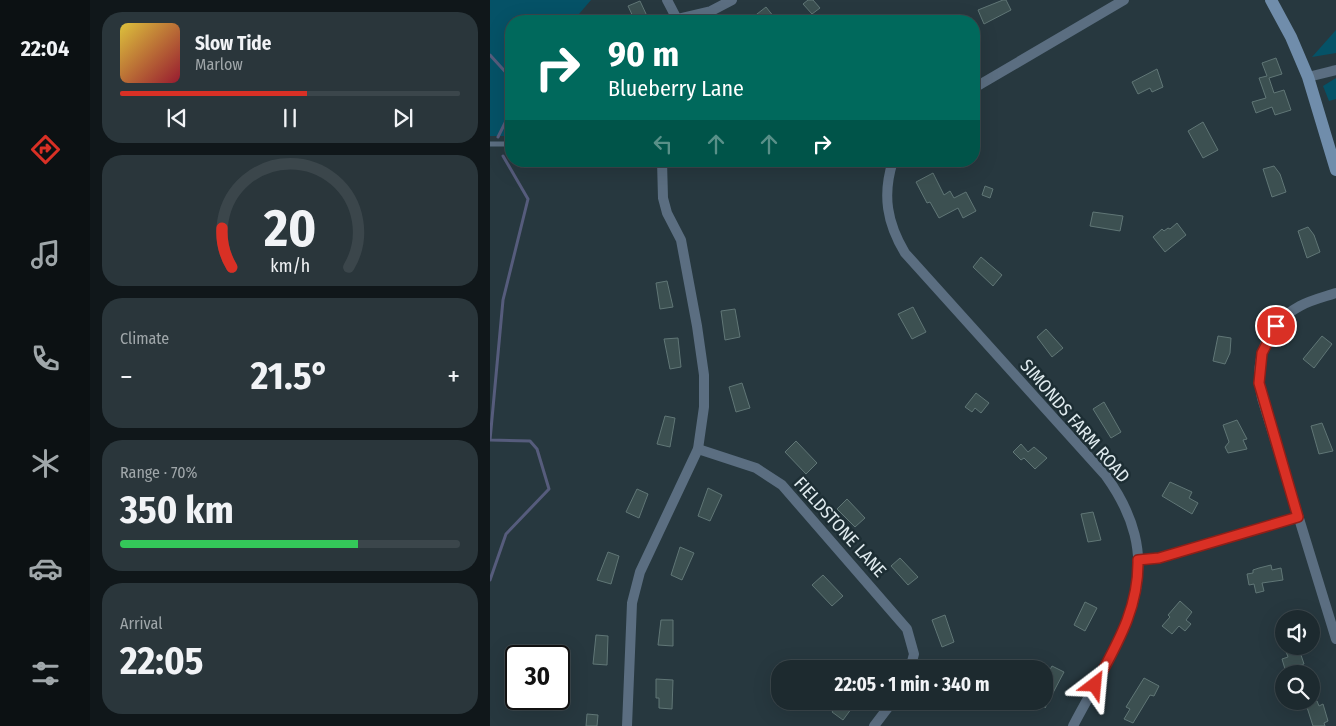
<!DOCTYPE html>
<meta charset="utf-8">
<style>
:root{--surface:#1d2a2f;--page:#2a363b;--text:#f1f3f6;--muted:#a0a7aa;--line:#3b464b;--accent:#d93025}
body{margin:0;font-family:"Fira Sans Condensed",sans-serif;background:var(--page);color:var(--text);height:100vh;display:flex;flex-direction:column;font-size:19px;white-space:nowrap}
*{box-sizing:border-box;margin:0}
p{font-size:16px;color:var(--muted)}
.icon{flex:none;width:28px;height:28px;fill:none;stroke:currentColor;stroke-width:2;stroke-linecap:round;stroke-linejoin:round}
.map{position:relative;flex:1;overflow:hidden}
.side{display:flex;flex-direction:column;gap:12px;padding:12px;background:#10171a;width:400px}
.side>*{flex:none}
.guide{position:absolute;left:15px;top:15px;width:475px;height:152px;border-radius:20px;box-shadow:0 5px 20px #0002,0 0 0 1px var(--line);background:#00695c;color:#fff;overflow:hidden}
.controls{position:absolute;left:785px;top:610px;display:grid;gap:10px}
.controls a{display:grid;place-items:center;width:45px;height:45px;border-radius:50%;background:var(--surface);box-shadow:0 5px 20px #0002,0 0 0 1px var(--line);font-size:25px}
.speed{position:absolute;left:15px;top:645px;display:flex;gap:10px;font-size:25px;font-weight:700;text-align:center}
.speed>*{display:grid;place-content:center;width:65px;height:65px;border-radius:50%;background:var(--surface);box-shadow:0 5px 20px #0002,0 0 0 1px var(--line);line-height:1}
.speed .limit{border:2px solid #111;border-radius:8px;background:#fff;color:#111}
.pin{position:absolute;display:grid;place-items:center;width:42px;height:42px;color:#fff;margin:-21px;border:2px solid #fff;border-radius:50%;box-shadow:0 1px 5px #0007}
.me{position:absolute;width:55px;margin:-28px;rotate:29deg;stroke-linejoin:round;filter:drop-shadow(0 0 4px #0008)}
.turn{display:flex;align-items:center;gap:18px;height:105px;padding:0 20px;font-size:22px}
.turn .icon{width:65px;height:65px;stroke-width:2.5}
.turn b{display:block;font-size:35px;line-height:42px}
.lanes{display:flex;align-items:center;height:48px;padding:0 20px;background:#0003;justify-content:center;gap:25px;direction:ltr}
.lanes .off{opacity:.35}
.big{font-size:38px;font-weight:700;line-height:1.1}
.side .tile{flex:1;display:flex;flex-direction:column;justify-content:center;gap:8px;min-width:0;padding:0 18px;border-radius:20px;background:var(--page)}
.side .dial{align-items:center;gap:0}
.dial svg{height:130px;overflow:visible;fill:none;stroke:var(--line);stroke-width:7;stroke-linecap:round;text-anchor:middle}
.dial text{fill:var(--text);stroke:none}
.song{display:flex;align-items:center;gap:15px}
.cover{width:60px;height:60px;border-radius:8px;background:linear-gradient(135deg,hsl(50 70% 55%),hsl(350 70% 35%))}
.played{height:5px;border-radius:2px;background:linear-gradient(90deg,var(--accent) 55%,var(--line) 55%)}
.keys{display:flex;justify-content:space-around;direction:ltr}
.heat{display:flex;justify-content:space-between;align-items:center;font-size:28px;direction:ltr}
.charge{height:8px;border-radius:4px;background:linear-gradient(90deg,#34c759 70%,var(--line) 0)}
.trip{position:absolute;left:281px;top:660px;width:282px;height:50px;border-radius:20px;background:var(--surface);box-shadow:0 5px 20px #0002,0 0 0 1px var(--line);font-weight:700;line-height:50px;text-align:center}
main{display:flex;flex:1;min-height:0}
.tabs{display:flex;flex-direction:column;width:90px;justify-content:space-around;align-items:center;background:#0c1113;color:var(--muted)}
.tabs .icon{width:35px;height:35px}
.tabs .selected{color:var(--accent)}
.tabs b{font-size:22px;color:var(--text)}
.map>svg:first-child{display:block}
</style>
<main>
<nav class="tabs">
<b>22:04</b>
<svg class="icon selected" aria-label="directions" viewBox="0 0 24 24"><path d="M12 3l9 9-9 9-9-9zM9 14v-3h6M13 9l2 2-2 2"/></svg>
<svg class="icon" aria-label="music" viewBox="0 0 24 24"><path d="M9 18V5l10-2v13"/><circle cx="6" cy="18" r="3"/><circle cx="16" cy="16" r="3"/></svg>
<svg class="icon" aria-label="phone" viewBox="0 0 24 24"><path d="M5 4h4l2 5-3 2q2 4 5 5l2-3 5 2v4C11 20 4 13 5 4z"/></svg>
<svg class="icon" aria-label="climate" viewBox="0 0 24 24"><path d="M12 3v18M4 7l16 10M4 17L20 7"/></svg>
<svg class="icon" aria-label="car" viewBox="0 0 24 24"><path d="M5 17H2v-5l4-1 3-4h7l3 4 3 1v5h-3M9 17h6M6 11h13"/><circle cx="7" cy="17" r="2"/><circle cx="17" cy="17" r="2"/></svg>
<svg class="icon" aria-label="filters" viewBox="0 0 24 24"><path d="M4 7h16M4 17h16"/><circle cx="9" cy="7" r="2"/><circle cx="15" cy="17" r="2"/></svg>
</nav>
<section class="side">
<div class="tile">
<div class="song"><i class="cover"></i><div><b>Slow Tide</b><p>Marlow</p></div></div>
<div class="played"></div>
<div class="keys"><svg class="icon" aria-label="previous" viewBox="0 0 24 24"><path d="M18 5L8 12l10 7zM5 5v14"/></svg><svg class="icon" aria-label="pause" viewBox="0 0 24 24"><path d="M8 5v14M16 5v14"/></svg><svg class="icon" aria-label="next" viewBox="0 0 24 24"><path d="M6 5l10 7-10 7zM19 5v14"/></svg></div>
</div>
<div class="tile dial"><svg viewBox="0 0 100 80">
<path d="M14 69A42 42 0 1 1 86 69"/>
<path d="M14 69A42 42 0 0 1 8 45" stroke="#d93025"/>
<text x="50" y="56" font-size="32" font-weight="700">20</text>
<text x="50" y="72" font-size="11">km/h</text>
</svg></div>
<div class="tile"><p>Climate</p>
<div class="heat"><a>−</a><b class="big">21.5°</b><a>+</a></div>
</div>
<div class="tile"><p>Range · 70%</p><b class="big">350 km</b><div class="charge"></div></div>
<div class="tile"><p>Arrival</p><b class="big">22:05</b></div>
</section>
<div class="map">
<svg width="846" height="726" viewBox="0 0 846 726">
<rect width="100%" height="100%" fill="#27383f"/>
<g fill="#055267">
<polygon points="0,0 101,0 83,21 21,21 21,136 0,136"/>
<polygon points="846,30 846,53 822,57"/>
<polygon points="846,78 846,99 839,101 833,86"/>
</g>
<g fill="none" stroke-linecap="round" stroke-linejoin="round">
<g stroke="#565c7c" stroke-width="3">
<polyline points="0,55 21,78"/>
<polyline points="8,137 21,111"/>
<polyline points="0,580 16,534 59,489 47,449 40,441 0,440 13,300 38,199 13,156"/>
</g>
</g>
<g fill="#3c5051" stroke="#607676">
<polygon points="318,0 323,0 330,8 322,14 313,4"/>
<polygon points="513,0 516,0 521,10 494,24 488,10"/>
<polygon points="150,1 157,16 158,21 145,21 138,6"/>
<polygon points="276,7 284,17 278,21 258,21"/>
<polygon points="786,58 792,74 779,78 784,93 794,90 801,110 785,115 782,107 766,113 762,102 776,98 769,78 777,76 772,63"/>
<polygon points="667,69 673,87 662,92 660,88 648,94 642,82"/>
<polygon points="713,122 728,150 713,158 698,131"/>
<polygon points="784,166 790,174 796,192 782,197 773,169"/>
<polygon points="443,173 454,195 460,191 464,198 476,192 486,211 473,218 468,208 449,218 440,202 437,203 426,182"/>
<polygon points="495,186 503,189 500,198 492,195"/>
<polygon points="603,212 633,216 630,231 600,226"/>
<polygon points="687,223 696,235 675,252 663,237 672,229 674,231 678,228 680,229"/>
<polygon points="818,227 824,235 830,252 817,258 808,231"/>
<polygon points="491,257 512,275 503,286 483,267"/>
<polygon points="177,281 183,307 170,309 166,283"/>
<polygon points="423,307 436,332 422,339 408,314"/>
<polygon points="245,309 250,337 235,340 231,311"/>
<polygon points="556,329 573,348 562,357 547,337"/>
<polygon points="728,336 741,338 740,353 735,364 723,361"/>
<polygon points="832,336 842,344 824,368 813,359"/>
<polygon points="188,338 191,367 180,369 174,339"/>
<polygon points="252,383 260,408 246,412 239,387"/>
<polygon points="486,393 499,403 491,413 485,408 482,412 475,407"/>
<polygon points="614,402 631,432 621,438 603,409"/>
<polygon points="175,416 185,418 180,447 167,444"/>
<polygon points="747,420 757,439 753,440 757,449 738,453 735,447 739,442 733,425"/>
<polygon points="832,423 843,451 829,454 821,426"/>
<polygon points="306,441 327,463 316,474 295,452"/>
<polygon points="531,444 538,452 544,447 557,458 545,469 534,458 531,460 523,452"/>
<polygon points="680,482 702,492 699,498 708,503 702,514 672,496"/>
<polygon points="218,488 232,495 220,521 208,516"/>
<polygon points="147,489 158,494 149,518 136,512"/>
<polygon points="357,499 375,518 365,527 347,509"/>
<polygon points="603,512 611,540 598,542 591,514"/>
<polygon points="190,547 204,553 192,580 181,575"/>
<polygon points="118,552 129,556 121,584 107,580"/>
<polygon points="410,558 428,577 418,585 401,566"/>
<polygon points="781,565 782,570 791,568 793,580 772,583 774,591 766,593 764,584 759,585 757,574 763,573 763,570 769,568"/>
<polygon points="333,575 353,596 342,606 322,585"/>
<polygon points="690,601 702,612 696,620 701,624 695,631 689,626 682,634 672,626 680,617 678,615"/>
<polygon points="595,602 607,608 595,631 584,625"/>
<polygon points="455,615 464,642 452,647 442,620"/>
<polygon points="171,620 183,620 183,646 168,645"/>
<polygon points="106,635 118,636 117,665 103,664"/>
<polygon points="794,646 808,646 814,664 795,669 792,659 798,657"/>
<polygon points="562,666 574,672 555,708 555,672 558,673"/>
<polygon points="654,678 669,686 664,696 660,695 643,723 634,719 640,709 636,707"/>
<polygon points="166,679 183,680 182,709 169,708 169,698 166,698"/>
<polygon points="350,701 367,701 353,720 342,712"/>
<polygon points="815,701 827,701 829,706 833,704 838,721 834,723 835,726 823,726"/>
<polygon points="97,714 108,715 107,726 96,726"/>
</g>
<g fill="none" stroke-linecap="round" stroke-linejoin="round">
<polyline stroke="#5b6e81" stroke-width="5" points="0,144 21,144"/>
<g stroke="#5b6e81" stroke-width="10">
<polyline points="177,0 188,21"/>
<polyline points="187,19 221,11 242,0"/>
<polyline points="818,77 846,70"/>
<polyline points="484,88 634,0"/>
<path d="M403,161C392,195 397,223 415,253L616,476C685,572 629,638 583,726"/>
<path d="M846,293C834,297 821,300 810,306C776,324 763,362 772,398L846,639"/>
<polyline points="208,449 266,468 292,485 417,629 424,654 420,669"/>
<polyline points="648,560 669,558 808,517"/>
<polyline points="137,726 142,603 150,572 208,449 214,407 214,375 207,326 191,240 177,213 173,198 172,161"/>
<polyline points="384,726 403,701"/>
</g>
<polyline stroke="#708dab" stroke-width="12" points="781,0 801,37 818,77 846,170"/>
</g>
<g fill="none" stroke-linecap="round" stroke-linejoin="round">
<g stroke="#8d1f18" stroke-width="12">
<path id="route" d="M605,685C627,644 649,608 648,560L669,558L808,517L769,383L772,353L786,326"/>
</g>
<use href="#route" stroke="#d93025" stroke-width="9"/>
</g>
<g text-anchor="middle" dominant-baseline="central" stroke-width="5" stroke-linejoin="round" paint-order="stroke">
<g font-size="18" fill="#e0ebef" stroke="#1d2e34">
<text transform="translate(585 421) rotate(49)">SIMONDS FARM ROAD</text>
<text transform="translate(350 527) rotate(48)">FIELDSTONE LANE</text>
</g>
</g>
</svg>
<div class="controls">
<a><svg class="icon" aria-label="sound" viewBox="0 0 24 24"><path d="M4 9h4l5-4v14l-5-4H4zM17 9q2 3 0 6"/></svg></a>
<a><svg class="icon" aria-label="search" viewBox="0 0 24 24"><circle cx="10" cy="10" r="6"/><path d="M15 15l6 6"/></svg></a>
</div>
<div class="speed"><div class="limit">30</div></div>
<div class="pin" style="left:786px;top:326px;background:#d93025"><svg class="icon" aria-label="arrive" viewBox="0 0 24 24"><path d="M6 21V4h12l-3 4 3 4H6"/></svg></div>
<svg class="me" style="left:605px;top:685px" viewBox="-20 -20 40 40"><path d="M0-17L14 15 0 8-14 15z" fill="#d93025" stroke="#fff" stroke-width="4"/></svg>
<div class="trip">22:05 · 1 min · 340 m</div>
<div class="guide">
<div class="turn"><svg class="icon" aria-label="right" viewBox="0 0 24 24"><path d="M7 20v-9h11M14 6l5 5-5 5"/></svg><div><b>90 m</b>Blueberry Lane</div></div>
<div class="lanes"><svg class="icon off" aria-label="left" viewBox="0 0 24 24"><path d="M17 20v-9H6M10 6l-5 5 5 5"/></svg><svg class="icon off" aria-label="ahead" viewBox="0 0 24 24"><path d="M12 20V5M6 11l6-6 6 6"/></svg><svg class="icon off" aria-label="ahead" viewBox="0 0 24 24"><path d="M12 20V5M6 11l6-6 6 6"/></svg><svg class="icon" aria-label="right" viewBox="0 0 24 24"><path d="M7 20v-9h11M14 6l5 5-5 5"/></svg></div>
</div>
</div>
</main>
